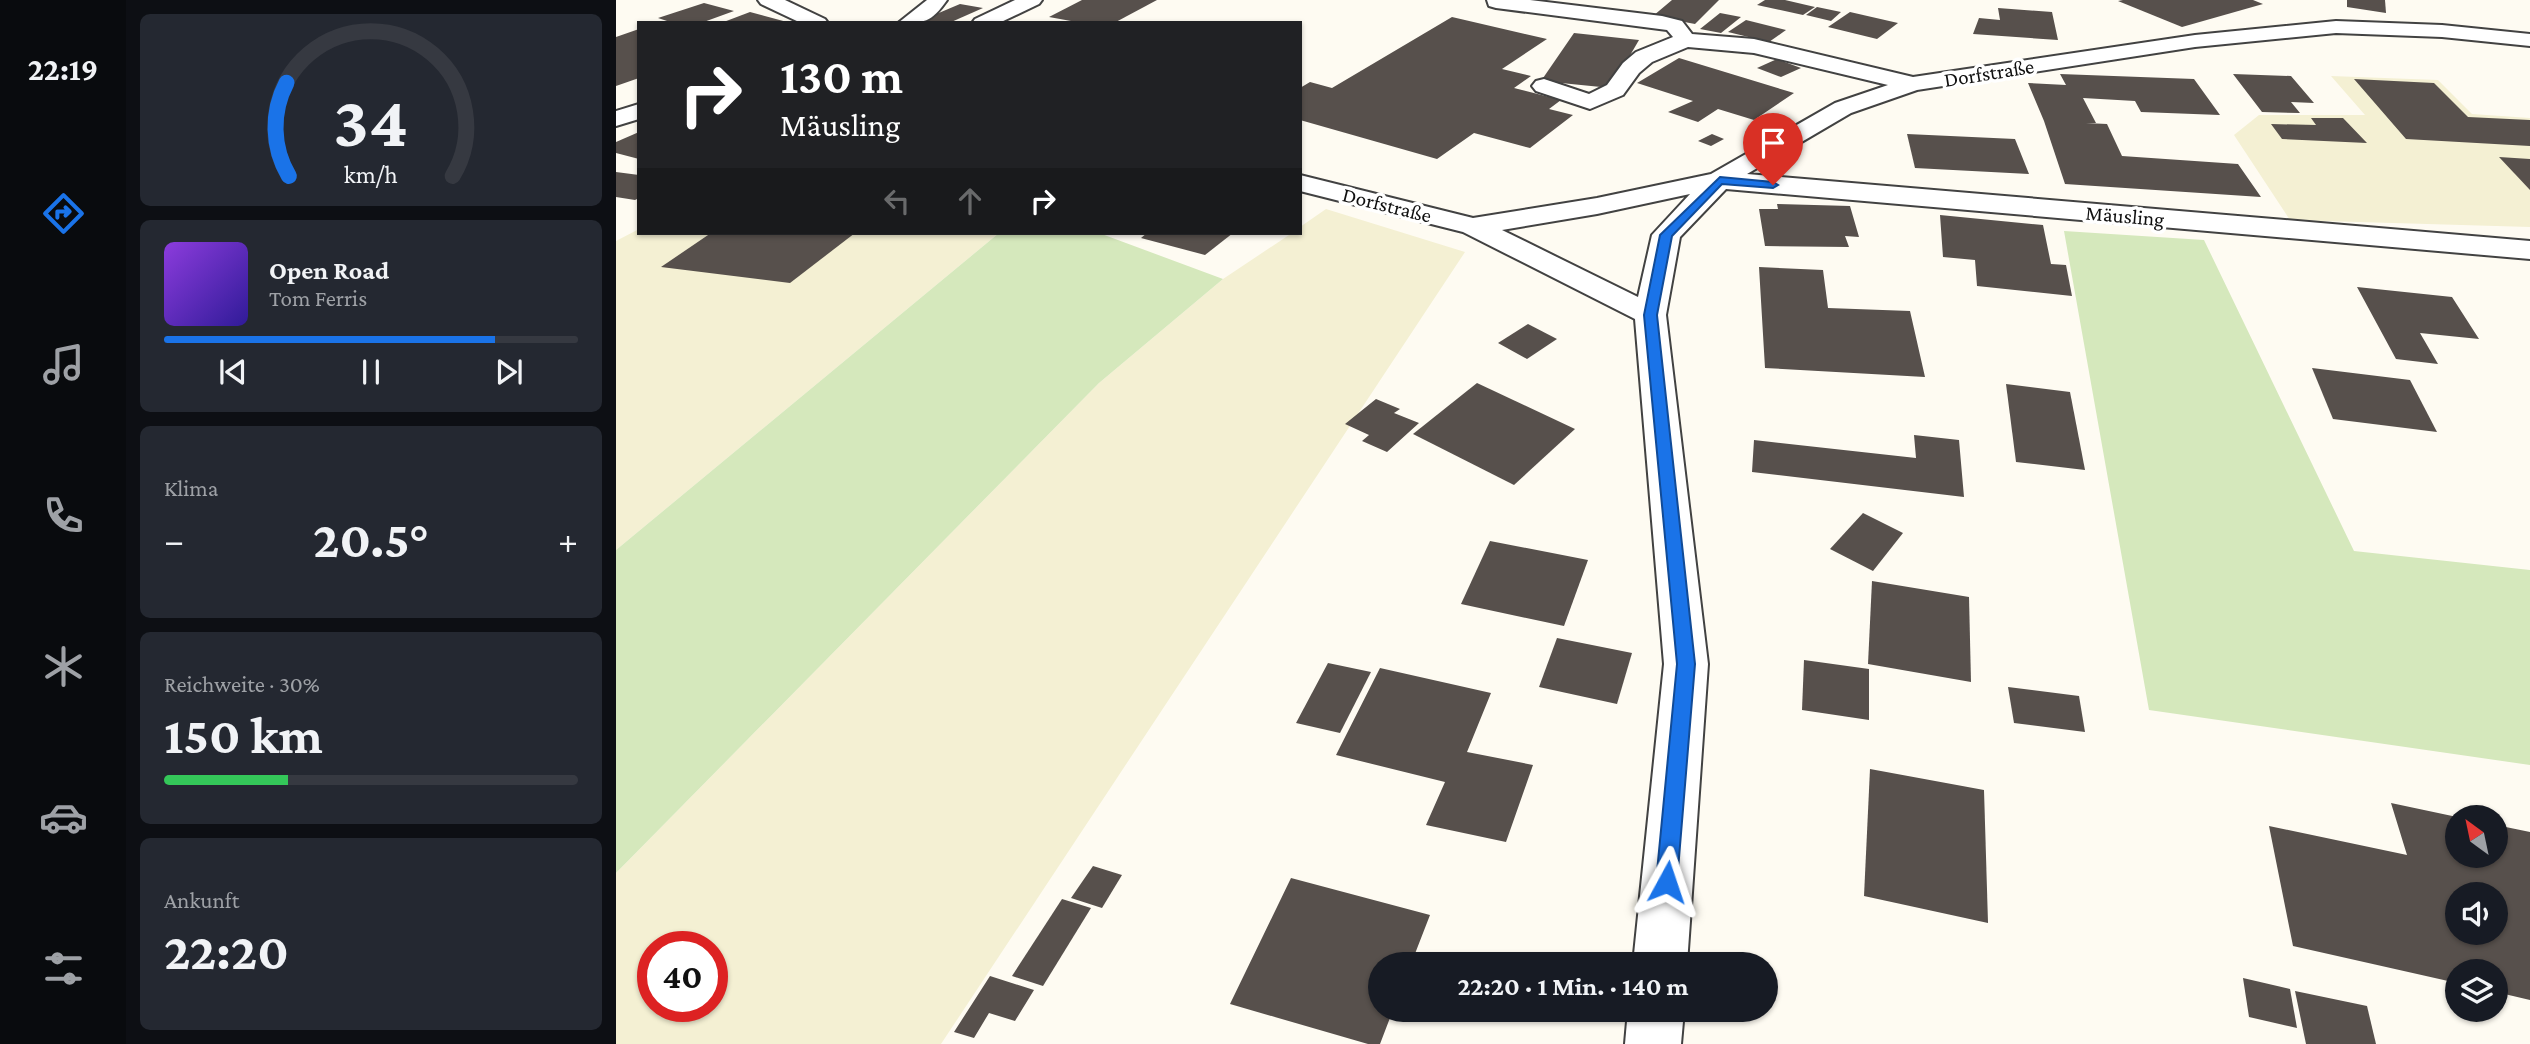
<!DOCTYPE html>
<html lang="de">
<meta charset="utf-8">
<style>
:root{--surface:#171b24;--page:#242831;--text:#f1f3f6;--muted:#9ea1a6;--line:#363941;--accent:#1a73e8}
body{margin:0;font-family:"Crimson Pro",serif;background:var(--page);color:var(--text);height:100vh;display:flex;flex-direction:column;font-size:26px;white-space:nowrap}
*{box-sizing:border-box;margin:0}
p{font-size:23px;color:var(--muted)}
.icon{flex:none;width:38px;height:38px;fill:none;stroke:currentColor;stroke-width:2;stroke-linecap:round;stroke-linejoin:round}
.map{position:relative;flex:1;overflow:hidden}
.sheet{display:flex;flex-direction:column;gap:14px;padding:14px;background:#0d0f14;width:490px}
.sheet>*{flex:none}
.top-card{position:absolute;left:21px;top:21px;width:665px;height:214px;border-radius:0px;box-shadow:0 2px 5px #0004;background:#202124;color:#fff;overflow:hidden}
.needle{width:46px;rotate:327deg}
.tools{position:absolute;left:1829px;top:805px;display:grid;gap:14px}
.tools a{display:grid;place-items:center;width:63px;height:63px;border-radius:50%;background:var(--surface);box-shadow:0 2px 5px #0004;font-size:35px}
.speed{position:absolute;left:21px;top:931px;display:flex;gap:14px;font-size:35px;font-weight:700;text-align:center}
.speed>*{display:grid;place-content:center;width:91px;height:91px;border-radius:50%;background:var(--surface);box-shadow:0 2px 5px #0004;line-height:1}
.speed .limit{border:10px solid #d22;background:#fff;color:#111}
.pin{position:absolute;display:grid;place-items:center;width:60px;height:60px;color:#fff;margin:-72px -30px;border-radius:50% 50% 50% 0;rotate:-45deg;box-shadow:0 0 7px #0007}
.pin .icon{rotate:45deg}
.me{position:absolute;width:77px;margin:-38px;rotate:5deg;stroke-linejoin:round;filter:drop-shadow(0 0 5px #0008)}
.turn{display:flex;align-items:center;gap:24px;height:147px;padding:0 28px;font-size:32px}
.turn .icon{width:91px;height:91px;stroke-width:2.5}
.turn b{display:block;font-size:49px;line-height:60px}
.lanes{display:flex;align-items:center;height:66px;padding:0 28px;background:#0003;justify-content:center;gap:35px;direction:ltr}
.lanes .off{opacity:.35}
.big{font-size:52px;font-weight:700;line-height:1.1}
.sheet .widget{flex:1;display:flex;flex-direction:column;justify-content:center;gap:10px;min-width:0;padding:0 24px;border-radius:10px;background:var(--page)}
.sheet .dial{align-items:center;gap:0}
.dial svg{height:182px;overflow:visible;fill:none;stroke:var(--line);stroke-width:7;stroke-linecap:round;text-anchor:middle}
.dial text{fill:var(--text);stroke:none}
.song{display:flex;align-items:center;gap:21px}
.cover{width:84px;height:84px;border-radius:10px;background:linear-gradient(135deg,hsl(270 70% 55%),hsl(250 70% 35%))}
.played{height:7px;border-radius:4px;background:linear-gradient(90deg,var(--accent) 80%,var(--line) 80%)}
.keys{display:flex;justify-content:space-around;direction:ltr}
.heat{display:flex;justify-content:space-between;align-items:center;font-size:38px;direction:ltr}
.charge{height:10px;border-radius:5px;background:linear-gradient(90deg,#34c759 30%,var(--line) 0)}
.trip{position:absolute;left:752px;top:952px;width:410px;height:70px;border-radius:35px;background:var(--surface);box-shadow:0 2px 5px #0004;font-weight:700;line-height:70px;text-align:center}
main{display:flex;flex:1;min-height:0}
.menu{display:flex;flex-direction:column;width:126px;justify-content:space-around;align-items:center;background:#090b0e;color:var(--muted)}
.menu .icon{width:49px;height:49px}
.menu .on{color:var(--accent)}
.menu b{font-size:32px;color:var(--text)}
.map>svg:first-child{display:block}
</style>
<main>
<nav class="menu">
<b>22:19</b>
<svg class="icon on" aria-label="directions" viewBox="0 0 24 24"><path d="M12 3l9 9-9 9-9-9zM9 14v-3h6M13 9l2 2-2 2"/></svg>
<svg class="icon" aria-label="music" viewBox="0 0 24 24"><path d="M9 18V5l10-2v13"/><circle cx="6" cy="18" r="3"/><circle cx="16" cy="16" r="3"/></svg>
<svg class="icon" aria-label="phone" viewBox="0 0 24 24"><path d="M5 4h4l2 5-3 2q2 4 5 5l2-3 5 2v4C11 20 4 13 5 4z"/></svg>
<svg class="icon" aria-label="climate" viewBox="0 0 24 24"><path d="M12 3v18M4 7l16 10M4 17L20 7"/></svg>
<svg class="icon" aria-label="car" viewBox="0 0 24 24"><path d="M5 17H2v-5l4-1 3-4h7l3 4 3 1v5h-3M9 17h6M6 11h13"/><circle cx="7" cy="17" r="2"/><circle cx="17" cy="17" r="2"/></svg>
<svg class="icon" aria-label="filters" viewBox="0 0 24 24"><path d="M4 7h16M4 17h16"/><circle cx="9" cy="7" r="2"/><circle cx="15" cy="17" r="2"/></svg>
</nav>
<section class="sheet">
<div class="widget dial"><svg viewBox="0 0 100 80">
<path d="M14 69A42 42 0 1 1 86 69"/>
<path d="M14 69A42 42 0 0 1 13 28" stroke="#1a73e8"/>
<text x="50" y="56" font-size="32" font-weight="700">34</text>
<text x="50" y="72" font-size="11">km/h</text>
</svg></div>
<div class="widget">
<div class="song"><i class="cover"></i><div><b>Open Road</b><p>Tom Ferris</p></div></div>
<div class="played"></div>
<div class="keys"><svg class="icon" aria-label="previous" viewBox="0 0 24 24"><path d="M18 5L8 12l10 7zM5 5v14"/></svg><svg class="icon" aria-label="pause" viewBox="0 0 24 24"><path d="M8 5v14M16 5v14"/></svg><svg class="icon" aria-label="next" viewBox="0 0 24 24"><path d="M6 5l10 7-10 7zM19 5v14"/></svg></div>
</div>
<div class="widget"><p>Klima</p>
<div class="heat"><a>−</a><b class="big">20.5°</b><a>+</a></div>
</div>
<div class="widget"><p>Reichweite · 30%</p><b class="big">150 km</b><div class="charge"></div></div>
<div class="widget"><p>Ankunft</p><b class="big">22:20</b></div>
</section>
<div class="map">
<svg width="1914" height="1044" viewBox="0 0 1914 1044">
<rect width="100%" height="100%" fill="#fefbf2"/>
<g fill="#f4f0d3" fill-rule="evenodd">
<polygon points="1715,76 1822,80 1856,114 1914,118 1914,227 1674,220 1618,135 1643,115 1749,115"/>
<path d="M710,209L849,252L325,1044H0V873L483,383L607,279L676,233H684V227ZM37,947H96V1006H37Z"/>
<polygon points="23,229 23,233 383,233 0,550 0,241"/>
</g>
<g fill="#d5e8bc">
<polygon points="1448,231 1588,240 1738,551 1914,570 1914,765 1533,710"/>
<polygon points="383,233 483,233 607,279 483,383 0,873 0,550"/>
</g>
<g fill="#57504c" fill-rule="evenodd">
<polygon points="466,0 541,0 498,23 466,23 433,17"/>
<polygon points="1056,0 1103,0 1079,24 1037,16"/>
<polygon points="1149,0 1169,0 1199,7 1187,15 1141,5"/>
<polygon points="1507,0 1637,0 1647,4 1566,27 1502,1"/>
<polygon points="1731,0 1769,0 1770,13 1731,7"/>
<polygon points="88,3 118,11 85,23 57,23 42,18"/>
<polygon points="344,4 367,8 333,23 299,23"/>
<polygon points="1201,7 1225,12 1215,21 1190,15"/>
<polygon points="1382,8 1436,12 1442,40 1357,34 1363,18 1384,20"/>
<polygon points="134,12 171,22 171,23 105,23"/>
<polygon points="1234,12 1282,23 1261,39 1212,27"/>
<polygon points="1104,13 1125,17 1105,33 1084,29"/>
<polygon points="836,17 931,39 886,69 915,76 898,88 945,100 933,109 957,115 914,148 858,133 821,159 684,120 684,88 694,82 716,88"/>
<polygon points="1130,20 1170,30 1153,42 1112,32"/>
<polygon points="23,29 23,78 0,86 0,37"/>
<polygon points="958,33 1023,40 995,88 925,81"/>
<polygon points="1063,58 1178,93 1138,120 1102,109 1082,122 1052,112 1077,101 1021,83"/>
<polygon points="1161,59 1185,68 1165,77 1141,68"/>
<polygon points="1444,74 1578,79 1604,115 1525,112 1519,101 1467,98 1480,123 1470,123 1491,124 1506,156 1622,164 1645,197 1449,184 1428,121 1412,83 1450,85"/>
<polygon points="1617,74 1675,76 1698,103 1675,102 1684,113 1646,112"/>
<polygon points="1738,79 1818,83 1852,117 1914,120 1914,146 1790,139"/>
<polygon points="1695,118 1727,118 1751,143 1666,139 1655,124 1700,125"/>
<polygon points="23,132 23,159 0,153 0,142"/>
<polygon points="1096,134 1108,139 1095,146 1082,141"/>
<polygon points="1291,134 1399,139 1413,174 1299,168"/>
<polygon points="1883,157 1914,159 1914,190"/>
<polygon points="0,172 23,175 23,198 19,200 0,197"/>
<polygon points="1161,204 1234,206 1243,237 1229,236 1233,247 1149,246 1143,209 1162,209"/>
<polygon points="1324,215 1427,225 1435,264 1450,265 1456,296 1361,286 1359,260 1327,257"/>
<polygon points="95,233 239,233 174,283 45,267"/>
<polygon points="531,233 617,233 589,255 525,238"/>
<polygon points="1143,267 1207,270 1212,308 1294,311 1309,377 1149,368"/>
<polygon points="1741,287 1836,297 1863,339 1804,333 1822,364 1780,359"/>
<polygon points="912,324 941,339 911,359 882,343"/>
<polygon points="1696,368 1794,380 1821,432 1717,419"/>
<polygon points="861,383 959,429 898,485 797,434"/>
<polygon points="1390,384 1454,392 1469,470 1400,462"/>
<polygon points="760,399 784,409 778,413 803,423 771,452 746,441 753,435 729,424"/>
<polygon points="1298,435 1343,440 1348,497 1136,472 1138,440 1300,458"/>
<polygon points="1247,513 1287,533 1257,571 1214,549"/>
<polygon points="874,541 972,560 948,626 845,604"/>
<polygon points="1256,581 1353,597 1355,682 1252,664"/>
<polygon points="941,638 1016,653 1001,704 923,687"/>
<polygon points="1188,660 1253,669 1253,720 1186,710"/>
<polygon points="712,663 755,672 724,733 680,723"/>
<polygon points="764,668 875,693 851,752 917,765 890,842 810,825 829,782 720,755"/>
<polygon points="1392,687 1463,696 1469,732 1398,723"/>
<polygon points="1254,769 1368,790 1372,923 1248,896"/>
<path d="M1775,803L1841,817V856H1880V825L1914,832V1000L1880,992V971H1841V983L1677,946L1653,826L1791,855ZM1841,894H1880V933H1841Z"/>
<polygon points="477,866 506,875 486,908 455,898"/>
<polygon points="675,878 814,915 795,964 765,964 765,1010 777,1010 764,1044 752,1044 614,1004"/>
<polygon points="446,899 475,908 427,986 396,976"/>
<polygon points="374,976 418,990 399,1021 373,1013 358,1038 338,1032"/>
<polygon points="1627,978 1674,989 1681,1028 1633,1017"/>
<polygon points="1679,991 1751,1006 1760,1044 1690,1044"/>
</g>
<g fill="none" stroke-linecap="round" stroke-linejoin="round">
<g stroke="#424242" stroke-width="4">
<g id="minor">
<polygon points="142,0 169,0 209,19 212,23 185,23 145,4"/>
<path d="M311,0H331C315,23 308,23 282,23Z"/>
<polygon points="399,0 426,0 423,4 383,23 356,23 359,19"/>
<path d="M871,0H914L1046,16L1066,21L1076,34L1138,39L1297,77L1579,35L1720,21L1826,25L1914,34V46L1826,37L1720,33L1579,47L1301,90L1235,113L1131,174L1914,241V259L1110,189L1064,237L1050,315L1092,664L1071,964H1017L1048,664L1019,319L847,232L684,191V175L857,218L981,198L1095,174L1219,103L1272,85L1138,53L1072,47L1036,62L1023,73L1007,95L974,109L920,91L916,86L920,81L928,79L973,94L991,85L1007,63L1020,52L1057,37L1051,30L880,8L873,6ZM1074,194L1036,235L1022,297L886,230L981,214Z"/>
<polygon points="23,104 23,119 0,126 0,111"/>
<polygon points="1012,1010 1068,1010 1065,1044 1009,1044"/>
</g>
</g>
<use href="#minor" fill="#fff" fill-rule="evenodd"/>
</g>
<polygon fill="#1a73e8" stroke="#114b97" stroke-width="2" points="1104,177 1157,182 1162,185 1157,188 1106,184 1056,236 1041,315 1079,664 1061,882 1058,889 1051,892 1043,889 1040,882 1061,664 1028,315 1044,235"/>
<g text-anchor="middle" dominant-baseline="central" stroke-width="7" stroke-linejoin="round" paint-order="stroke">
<g font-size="21" fill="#0f0f0f" stroke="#fff">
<text transform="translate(1373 73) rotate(-9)">Dorfstraße</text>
<text transform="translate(771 205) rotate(14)">Dorfstraße</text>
<text transform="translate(1509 216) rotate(5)">Mäusling</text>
</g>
</g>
</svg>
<div class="tools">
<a><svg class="needle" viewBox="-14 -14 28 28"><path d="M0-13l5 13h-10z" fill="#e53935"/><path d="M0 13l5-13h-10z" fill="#9ea1a6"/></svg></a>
<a><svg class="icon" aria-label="sound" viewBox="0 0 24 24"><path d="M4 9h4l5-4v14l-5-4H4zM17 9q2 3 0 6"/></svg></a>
<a><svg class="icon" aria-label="layers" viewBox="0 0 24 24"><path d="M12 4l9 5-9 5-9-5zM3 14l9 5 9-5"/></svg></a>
</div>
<div class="speed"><div class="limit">40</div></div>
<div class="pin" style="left:1157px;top:185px;background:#d93025"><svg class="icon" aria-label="arrive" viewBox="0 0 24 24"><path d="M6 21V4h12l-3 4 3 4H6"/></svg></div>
<svg class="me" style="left:1051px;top:882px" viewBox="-20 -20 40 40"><path d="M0-17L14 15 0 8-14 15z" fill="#1a73e8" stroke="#fff" stroke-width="4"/></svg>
<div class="trip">22:20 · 1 Min. · 140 m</div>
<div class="top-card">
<div class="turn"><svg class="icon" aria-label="right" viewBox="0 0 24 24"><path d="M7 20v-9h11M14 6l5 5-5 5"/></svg><div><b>130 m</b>Mäusling</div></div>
<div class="lanes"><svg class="icon off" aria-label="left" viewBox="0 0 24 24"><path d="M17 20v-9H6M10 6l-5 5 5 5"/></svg><svg class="icon off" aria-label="ahead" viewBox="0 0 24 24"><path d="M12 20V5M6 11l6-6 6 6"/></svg><svg class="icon" aria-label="right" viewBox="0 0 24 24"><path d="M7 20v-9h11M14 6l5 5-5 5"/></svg></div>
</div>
</div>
</main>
